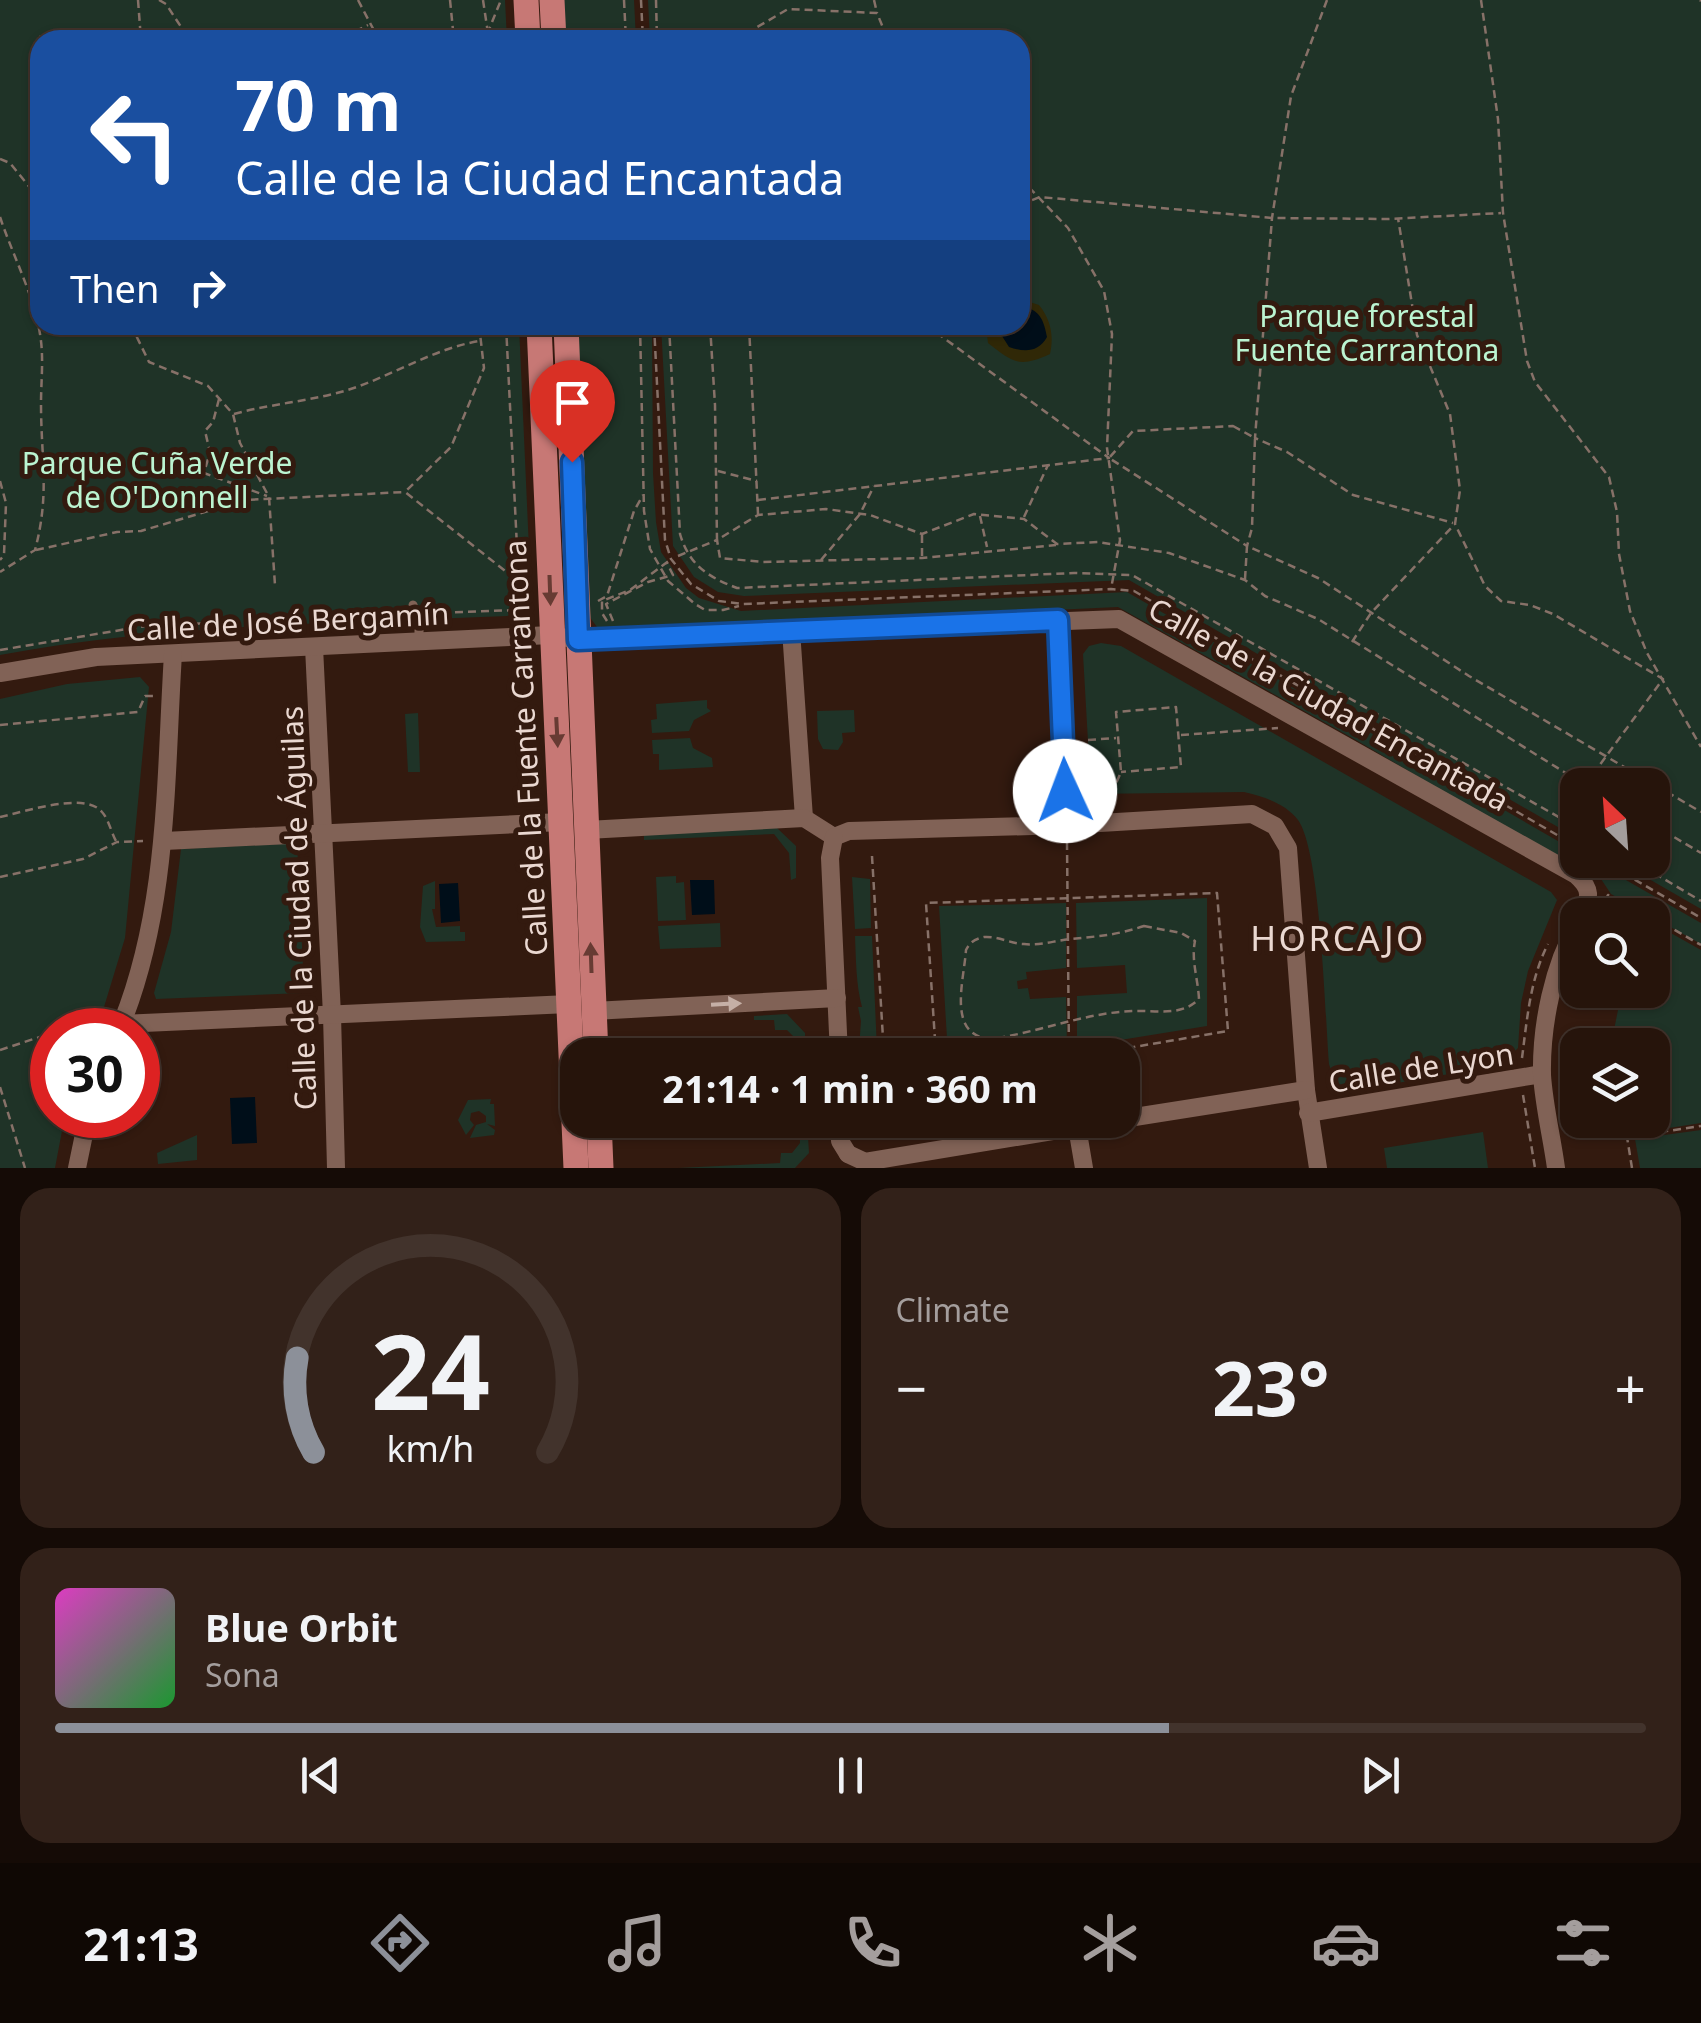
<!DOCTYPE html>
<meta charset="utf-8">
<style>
:root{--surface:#26140b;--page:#322119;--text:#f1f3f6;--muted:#a49e9d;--line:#42332c;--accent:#8c9099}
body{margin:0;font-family:"Noto Sans",sans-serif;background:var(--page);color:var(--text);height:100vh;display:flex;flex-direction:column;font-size:38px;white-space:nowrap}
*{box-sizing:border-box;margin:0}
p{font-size:32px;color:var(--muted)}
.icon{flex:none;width:55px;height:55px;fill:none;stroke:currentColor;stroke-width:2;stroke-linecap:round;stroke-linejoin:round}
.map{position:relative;height:1168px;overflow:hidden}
.panel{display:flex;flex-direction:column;gap:20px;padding:20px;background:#150b06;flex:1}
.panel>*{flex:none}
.guide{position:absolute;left:30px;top:30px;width:1000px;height:305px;border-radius:30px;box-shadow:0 2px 8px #0004,0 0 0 2px var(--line);background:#1a4fa0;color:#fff;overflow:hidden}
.needle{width:65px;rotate:335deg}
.controls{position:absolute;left:1560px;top:768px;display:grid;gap:20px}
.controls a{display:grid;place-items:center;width:110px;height:110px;border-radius:20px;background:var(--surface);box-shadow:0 2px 8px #0004,0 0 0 2px var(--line);font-size:50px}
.speed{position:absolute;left:30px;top:1008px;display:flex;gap:20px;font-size:50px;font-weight:700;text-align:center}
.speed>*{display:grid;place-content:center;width:130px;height:130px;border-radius:50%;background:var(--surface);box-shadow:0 2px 8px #0004,0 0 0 2px var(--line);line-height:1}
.speed .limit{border:15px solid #d22;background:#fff;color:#111}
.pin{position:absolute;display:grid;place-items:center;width:85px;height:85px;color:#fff;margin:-102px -42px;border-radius:50% 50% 50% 0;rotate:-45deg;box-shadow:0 0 10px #0007}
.pin .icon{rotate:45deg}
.me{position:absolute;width:110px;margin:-55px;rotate:358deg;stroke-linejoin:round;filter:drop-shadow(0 0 8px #0008)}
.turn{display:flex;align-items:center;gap:35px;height:210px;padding:0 40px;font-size:45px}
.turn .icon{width:130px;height:130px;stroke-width:2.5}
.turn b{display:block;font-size:70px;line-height:85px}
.then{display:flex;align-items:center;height:95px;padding:0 40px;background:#0003;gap:20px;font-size:38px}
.big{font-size:75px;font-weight:700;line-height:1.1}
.panel .card{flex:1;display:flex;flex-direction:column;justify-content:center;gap:15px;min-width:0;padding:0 35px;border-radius:30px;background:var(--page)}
.panel .dial{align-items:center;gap:0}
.dial svg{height:260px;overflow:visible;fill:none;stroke:var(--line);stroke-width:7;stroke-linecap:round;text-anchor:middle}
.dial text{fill:var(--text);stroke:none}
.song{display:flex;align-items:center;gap:30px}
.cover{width:120px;height:120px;border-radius:15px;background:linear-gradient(135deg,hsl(310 70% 55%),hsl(130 70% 35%))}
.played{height:10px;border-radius:5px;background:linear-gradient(90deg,var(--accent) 70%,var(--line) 70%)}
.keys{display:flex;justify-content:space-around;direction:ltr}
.heat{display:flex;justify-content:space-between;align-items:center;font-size:55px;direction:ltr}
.panel .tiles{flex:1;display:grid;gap:20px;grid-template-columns:1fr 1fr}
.card:last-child{grid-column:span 2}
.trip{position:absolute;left:560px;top:1038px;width:580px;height:100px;border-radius:30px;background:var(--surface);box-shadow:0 2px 8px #0004,0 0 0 2px var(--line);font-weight:700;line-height:100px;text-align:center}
.dock{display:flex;height:160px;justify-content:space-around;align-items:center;background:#0f0804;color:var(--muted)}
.dock .icon{width:70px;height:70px}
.dock .current{color:var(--accent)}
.dock b{font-size:45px;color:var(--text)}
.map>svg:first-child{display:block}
</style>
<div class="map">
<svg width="1701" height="1168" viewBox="0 0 1701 1168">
<rect width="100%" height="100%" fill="#331a0f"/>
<g fill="#1f3327">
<path d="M0,0H505L507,40H40V325H519L531,594L525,610L507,616C338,623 166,624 0,655Z"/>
<polygon points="563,0 634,0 636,40 565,40"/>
<polygon points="648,0 1701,0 1701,909 1616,860 1652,860 1652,785 1578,785 1577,838 1129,580 744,596 718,592 694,577 673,546 661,325 1020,325 1020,40 650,40"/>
<polygon points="577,325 652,325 653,473 656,522 661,552 686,588 699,598 741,611 1127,592 1577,852 1578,860 1591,860 1701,923 1701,944 1611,894 1601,879 1556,858 1356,740 1118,607 767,623 597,627 589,616"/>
<path d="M1101,643L1121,646L1551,892L1557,900L1528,971L1521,1003L1518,1048L1501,1065L1351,1091L1335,1083L1329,1064C1325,1016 1321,852 1298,820C1285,803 1264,797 1244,792L1091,794L1083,654L1089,646Z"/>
<polygon points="140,677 149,687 125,938 97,1030 52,1030 52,1115 65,1115 55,1168 0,1168 0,699 67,684"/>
<polygon points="707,700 707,708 711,711 694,720 689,731 652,733 651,720 657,719 656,704"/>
<polygon points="854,710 855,732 842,733 843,742 838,750 823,749 818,739 817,711"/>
<polygon points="418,713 420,772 408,772 405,714"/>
<polygon points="690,738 693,748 712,758 713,767 659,770 659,754 653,754 652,740"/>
<polygon points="777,828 796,846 796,878 791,880 789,853 774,834 644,840 644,833"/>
<polygon points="297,843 304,988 302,993 156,999 154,993 171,932 181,849"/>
<polygon points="676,876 676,883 684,882 686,920 658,921 656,877"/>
<polygon points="852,877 870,879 871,928 855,929"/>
<polygon points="435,881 435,909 432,909 436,927 460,926 460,932 465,932 465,941 426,942 420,927 423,886"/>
<polygon points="1207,898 1207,1026 1077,1047 1077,996 1127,993 1125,965 1077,968 1076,903"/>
<polygon points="1066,903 1066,968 1026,972 1027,979 1017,981 1018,989 1028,988 1030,999 1066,997 1067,1048 1007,1055 948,1055 939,906"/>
<polygon points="720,923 721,947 660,949 658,926"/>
<polygon points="1653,923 1701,950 1701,1123 1618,1136 1616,1120 1652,1120 1652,1045 1611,1045 1622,990 1652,990"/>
<path d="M855,936H872L877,1050L859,1049L861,1021L858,1007H862C856,985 856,960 855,936Z"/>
<polygon points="787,1014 805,1033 805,1055 796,1055 795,1038 787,1030 775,1030 774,1020 754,1020 754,1016"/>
<polygon points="491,1099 490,1104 494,1104 495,1126 487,1124 495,1130 494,1135 470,1138 476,1125 486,1122 486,1116 479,1111 471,1113 470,1120 474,1125 466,1135 458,1120 468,1100"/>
<polygon points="799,1120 807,1120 809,1153 795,1168 678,1168 780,1163 781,1153 792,1153 800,1143"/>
<polygon points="1701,1130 1701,1168 1640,1168 1635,1139"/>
<polygon points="1483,1132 1488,1168 1387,1168 1384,1148"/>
<polygon points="197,1135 197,1160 158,1164 157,1153"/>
</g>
<path fill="#302807" d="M1020,299L1039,305C1051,320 1054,336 1050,354C1019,368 1014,363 988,343L986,325H1020Z"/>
<g fill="#000e19">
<path d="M1025,307C1041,311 1044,322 1047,337C1038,353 1024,352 1009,347L995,325H1020V308Z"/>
<polygon points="690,880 714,880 715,914 692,915"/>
<polygon points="458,883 460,921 441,923 439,884"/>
<polygon points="255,1097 257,1143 232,1144 230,1098"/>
</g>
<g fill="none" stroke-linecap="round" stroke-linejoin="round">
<g stroke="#877168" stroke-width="2.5" stroke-dasharray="8 5" stroke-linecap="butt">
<polyline points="138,0 141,40"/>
<polyline points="159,0 166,4 187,36 186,40"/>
<polyline points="358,0 379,40"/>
<polyline points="450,0 454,40"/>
<polyline points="483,0 489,40"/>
<polyline points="624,0 626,40"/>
<polyline points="641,0 643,40"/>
<polyline points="656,0 657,40"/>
<polyline points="874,0 877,13"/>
<polyline points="1327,0 1291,96 1272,218 1255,438 1287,452 1353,495 1453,523"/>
<polyline points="1481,0 1498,119 1503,213 1527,361 1535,382 1609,477 1617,512 1619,554 1630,611 1647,653 1701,747"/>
<polyline points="1700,0 1701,1"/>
<polyline points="39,37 78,36 84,40"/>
<polyline points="348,40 348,35 368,25"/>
<polyline points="475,40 488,32 501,0"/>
<polyline points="735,40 788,9 877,13 888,40"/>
<polyline points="0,159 10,163 40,200"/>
<polyline points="1020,178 1068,228 1104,291 1112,334 1107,448 1120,540 1111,589"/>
<polyline points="1020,205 1040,197 1272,218 1388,219 1501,213"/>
<path d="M0,217C13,256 33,293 40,334C44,357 41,381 41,404C41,459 50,494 35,550L0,572"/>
<polyline points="131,325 149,362 208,386 233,414 240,443 269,497 275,585"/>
<polyline points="479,325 484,368 451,447 405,492 518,581"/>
<polyline points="506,325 520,608"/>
<polyline points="640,325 644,511 650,549 668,581 695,604 705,610 723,610 739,606"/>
<polyline points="654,325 665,540 671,559 691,584 719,601 743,604 1111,589 1134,591 1578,847"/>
<path d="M669,325L680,534C689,565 708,577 737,588L1074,573L1132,575L1578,828"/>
<polyline points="710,325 715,405 717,540 758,515 826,509 870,515 922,534 974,514 1024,519 1057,544 1098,542 1169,553 1245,580 1265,596 1318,619 1585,785 1663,679 1553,614 1530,605 1501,601 1485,586 1455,524 1460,490 1450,414 1417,335 1398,218"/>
<polyline points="749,325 758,514"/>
<polyline points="219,399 213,422 205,431 210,452 204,473 267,496"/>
<path d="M234,414C267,405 300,402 333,394C384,382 427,350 479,341"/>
<polygon points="1233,426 1255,438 1252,528 1247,546 1109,458 1133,431"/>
<polyline points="718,471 757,481"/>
<polyline points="0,481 6,503 4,555 0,560"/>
<polyline points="758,500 1109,458 930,328"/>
<polyline points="980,516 987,547"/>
<polyline points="1024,517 1048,465"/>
<polyline points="922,535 922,557"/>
<polyline points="36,550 117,532 141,531 245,500 405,492"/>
<polyline points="678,556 717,540 720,558 763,562 922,558 1056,545"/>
<polyline points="821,560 860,514 874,486"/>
<polyline points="1245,579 1247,546 1318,578 1469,676 1701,812"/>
<polyline points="598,601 607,596 634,511 643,495"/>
<polyline points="429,613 520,610 521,620"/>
<polyline points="607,621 602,613 602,601 630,590 670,560"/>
<polyline points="613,621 606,604 648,582 673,575 667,563"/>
<polyline points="1352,642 1371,613 1454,525"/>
<polyline points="0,650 145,626 401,614"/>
<polyline points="0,725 138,712 145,696 153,696"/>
<polyline points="1181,735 1278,728"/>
<polyline points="1088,740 1116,738"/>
<polyline points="1106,806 1121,772 1116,712 1176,707 1181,767 1121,772"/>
<path d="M0,817C24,812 85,791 102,812C109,820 111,832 116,841"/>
<polyline points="1652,824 1701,853"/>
<polyline points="1067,842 1069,1055"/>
<polyline points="872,856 884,1055"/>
<polyline points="1601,860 1701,918"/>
<polyline points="1632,860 1701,901"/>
<polyline points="0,877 83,859 117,842 143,841"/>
<polyline points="1605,901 1608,895 1650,915"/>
<polyline points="1652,917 1701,945"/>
<path d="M1144,926L1181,933L1195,941C1191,960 1198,979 1199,999C1181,1017 1156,1010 1132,1011C1085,1013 1039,1032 992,1039C946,1037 964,981 966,950C970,942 975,939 984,937C999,936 1011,944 1024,944C1041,946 1056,940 1072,939C1100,936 1117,935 1144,926Z"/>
<polyline points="63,1030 81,1025 92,1030"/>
<polyline points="0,1050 52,1033"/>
<polyline points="936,1055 926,903 1217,893 1228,1031 1087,1055"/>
<path d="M1522,1058C1527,1020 1530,979 1548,944"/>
<polyline points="0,1087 25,1168"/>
<polyline points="1523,1095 1535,1168"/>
<polyline points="889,1120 889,1125"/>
<polyline points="1632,1168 1627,1137 1701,1126"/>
</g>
<polyline stroke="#816256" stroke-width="9" points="413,605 419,623 419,642"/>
<g stroke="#816256" stroke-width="18">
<polyline points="1058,620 1066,825"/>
<polyline points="791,630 804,818"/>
<polyline points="314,647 332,1015 336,1168"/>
<path d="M0,673L96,657L551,635L578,640L1119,619L1576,875C1592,889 1590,897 1582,915"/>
<polyline points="587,830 804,818 834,837"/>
<polyline points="834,837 849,831 1066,825 1252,814 1275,826 1288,848 1306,1090 1318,1168"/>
<polyline points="834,837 830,858 839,1055"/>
<polyline points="164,841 561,822"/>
<polyline points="593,1011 837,998"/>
<polyline points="121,1024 569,1004"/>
<path d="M119,1030C169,911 165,780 173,654"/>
<polyline points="1308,1113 1542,1074"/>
<polyline points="1122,1119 1306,1090"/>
<polyline points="840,1120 840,1141 848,1154"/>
<polyline points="1077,1127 1084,1168"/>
<polyline points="848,1154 865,1162 1119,1120"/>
<polyline points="77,1168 88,1115"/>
<path d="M1556,1168C1552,1138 1544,1106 1542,1075C1541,1025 1553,966 1578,923"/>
</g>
<g stroke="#c77875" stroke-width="25">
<polyline points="526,0 528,40"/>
<polyline points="552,0 554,40"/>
<polyline points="539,325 576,1168"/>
<polyline points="566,325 596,1055"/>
<polyline points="599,1120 601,1168"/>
</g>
</g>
<defs><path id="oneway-solid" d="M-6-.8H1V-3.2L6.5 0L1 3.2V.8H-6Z" transform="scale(2.5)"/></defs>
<g fill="#673b33">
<use href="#oneway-solid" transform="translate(550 590) rotate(88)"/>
<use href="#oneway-solid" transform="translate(557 732) rotate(87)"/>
<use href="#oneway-solid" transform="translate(591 958) rotate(-92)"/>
</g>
<use fill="#c5afa6" href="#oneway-solid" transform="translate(726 1004) rotate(-3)"/>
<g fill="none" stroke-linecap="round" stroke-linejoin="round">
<g stroke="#114b97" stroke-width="25">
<polyline id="route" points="572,462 578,640 1058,620 1065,791"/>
</g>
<use href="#route" stroke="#1a73e8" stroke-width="18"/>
</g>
<g text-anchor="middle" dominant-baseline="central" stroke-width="10" stroke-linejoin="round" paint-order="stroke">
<g font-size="30" fill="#bbf4d1" stroke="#331a0f">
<text x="1367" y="315">Parque forestal<tspan x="1367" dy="34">Fuente Carrantona</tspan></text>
<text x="157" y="462">Parque Cuña Verde<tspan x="157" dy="34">de O'Donnell</tspan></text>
</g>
<g font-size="30" fill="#ead8d1" stroke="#331a0f">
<text transform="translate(288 621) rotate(-3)">Calle de José Bergamín</text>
<text transform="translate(1329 704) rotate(29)">Calle de la Ciudad Encantada</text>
<text transform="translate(525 748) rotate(-93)">Calle de la Fuente Carrantona</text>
<text transform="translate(298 908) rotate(-92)">Calle de la Ciudad de Águilas</text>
<text transform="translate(1421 1067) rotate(-9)">Calle de Lyon</text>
</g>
<g font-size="35" letter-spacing="2.5" fill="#ead8d1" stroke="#331a0f">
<text x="1338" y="937">HORCAJO</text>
</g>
</g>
</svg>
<div class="controls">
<a><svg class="needle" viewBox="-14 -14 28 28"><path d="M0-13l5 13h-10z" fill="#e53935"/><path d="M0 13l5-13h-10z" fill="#a49e9d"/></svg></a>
<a><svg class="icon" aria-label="search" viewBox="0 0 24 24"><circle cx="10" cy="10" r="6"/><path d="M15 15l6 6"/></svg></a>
<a><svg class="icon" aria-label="layers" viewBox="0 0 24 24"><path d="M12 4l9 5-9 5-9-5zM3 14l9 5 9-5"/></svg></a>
</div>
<div class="speed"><div class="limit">30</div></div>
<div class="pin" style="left:572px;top:462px;background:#d93025"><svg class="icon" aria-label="arrive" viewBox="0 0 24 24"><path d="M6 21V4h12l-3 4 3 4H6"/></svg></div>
<svg class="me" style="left:1065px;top:791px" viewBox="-20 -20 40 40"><circle r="19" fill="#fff"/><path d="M0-13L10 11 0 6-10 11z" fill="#1a73e8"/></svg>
<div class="trip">21:14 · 1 min · 360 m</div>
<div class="guide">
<div class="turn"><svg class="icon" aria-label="left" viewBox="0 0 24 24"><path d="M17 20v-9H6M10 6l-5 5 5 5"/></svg><div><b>70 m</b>Calle de la Ciudad Encantada</div></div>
<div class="then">Then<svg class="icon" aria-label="right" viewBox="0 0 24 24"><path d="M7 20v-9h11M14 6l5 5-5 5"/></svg></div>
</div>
</div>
<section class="panel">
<div class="tiles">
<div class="card dial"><svg viewBox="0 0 100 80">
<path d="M14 69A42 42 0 1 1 86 69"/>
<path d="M14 69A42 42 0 0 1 9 40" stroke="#8c9099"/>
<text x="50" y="56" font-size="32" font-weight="700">24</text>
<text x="50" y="72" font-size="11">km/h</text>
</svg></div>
<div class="card"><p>Climate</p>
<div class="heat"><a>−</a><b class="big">23°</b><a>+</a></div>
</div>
<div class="card">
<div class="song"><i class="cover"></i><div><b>Blue Orbit</b><p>Sona</p></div></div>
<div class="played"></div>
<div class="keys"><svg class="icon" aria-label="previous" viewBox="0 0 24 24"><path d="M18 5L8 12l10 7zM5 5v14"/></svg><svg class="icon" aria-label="pause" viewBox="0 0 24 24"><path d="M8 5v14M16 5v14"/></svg><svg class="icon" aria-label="next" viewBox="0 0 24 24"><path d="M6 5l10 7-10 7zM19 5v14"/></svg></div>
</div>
</div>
</section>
<nav class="dock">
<b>21:13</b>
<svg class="icon current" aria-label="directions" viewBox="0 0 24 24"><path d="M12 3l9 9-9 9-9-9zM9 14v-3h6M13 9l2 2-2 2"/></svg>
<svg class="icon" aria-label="music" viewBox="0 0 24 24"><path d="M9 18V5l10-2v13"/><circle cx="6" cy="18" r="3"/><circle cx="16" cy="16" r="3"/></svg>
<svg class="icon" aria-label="phone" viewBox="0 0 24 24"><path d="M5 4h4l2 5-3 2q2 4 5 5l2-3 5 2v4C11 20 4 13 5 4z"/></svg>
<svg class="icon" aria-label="climate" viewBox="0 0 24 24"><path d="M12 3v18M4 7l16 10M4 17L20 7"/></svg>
<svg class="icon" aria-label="car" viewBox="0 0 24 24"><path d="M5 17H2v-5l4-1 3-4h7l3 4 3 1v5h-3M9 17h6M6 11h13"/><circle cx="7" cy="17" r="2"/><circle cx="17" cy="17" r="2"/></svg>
<svg class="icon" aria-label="filters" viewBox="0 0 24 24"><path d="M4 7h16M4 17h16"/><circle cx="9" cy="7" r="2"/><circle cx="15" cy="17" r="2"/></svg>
</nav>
